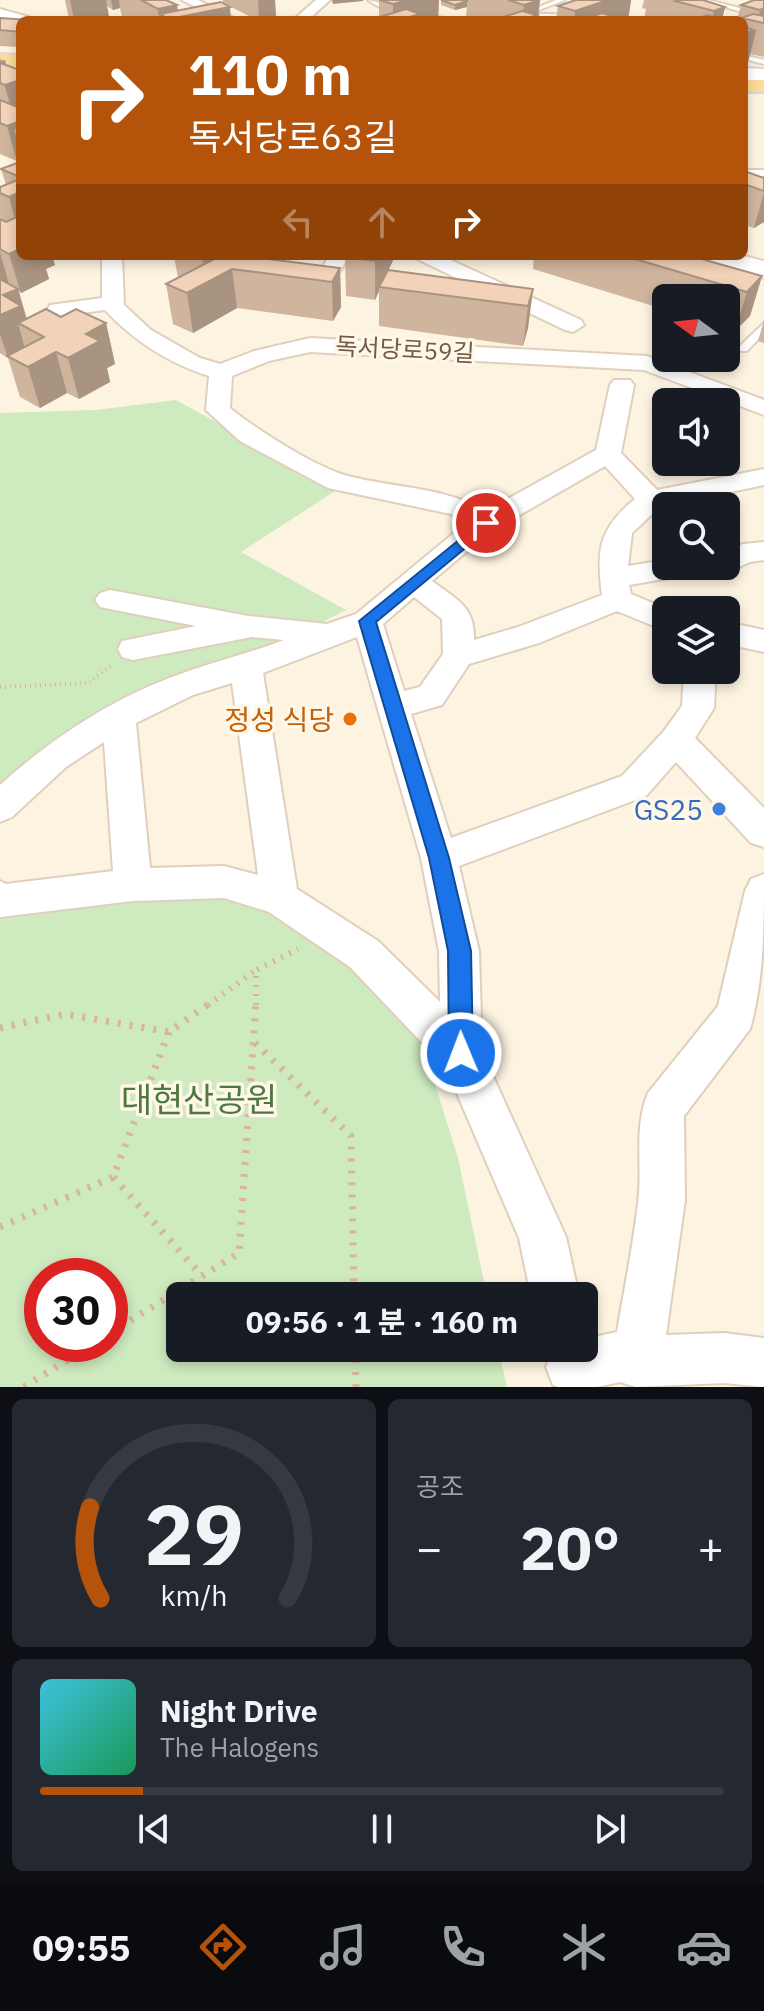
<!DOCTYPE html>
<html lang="ko">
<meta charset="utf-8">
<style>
:root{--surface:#171b24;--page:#242831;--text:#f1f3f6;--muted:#9ea1a6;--line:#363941;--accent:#b45309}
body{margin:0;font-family:"IBM Plex Sans","Noto Sans KR",sans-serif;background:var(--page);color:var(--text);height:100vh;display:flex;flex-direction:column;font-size:30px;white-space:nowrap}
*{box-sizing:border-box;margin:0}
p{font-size:26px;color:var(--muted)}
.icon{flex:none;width:44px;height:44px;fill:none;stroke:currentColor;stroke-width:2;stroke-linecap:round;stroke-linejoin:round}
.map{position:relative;height:1387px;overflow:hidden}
.panel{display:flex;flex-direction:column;gap:12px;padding:12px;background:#0d0f14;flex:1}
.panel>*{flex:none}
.hud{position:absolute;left:16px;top:16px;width:732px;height:244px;border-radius:12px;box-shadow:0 4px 12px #0003;background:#b45309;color:#fff;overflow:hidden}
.needle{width:52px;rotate:285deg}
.buttons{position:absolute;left:652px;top:284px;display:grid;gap:16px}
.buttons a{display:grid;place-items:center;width:88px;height:88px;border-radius:12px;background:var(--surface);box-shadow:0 4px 12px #0003;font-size:40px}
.speed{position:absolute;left:24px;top:1258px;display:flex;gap:16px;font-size:40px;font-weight:700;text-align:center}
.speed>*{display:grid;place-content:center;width:104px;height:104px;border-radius:50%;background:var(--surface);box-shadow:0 4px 12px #0003;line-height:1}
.speed .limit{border:12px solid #d22;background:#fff;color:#111}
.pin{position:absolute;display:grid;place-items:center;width:68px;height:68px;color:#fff;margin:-34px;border:4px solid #fff;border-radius:50%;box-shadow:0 2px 8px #0007}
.me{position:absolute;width:88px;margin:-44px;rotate:359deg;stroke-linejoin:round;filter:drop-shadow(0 0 6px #0008)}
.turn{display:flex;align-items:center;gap:28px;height:168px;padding:0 40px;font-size:36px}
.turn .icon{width:104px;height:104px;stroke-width:2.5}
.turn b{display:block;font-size:56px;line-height:68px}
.lanes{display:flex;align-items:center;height:76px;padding:0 40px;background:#0003;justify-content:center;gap:40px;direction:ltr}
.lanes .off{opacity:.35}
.big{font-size:60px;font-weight:700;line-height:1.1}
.panel .tile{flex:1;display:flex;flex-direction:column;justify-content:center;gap:12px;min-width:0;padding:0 28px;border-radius:12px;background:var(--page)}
.panel .dial{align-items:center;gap:0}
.dial svg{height:208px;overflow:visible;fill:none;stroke:var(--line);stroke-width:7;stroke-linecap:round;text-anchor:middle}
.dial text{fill:var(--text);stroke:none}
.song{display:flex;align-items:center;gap:24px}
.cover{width:96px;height:96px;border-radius:12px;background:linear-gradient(135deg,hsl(190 70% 55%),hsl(150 70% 35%))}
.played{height:8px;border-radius:4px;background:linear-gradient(90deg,var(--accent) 15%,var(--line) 15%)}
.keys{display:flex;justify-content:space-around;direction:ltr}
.heat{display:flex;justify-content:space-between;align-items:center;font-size:44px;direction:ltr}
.panel .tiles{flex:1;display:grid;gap:12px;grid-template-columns:1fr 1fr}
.tile:last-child{grid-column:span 2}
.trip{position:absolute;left:166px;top:1282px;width:432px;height:80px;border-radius:12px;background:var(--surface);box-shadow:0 4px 12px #0003;font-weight:700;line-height:80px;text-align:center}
.menu{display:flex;height:128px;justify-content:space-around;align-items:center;background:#090b0e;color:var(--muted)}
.menu .icon{width:56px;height:56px}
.menu .selected{color:var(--accent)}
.menu b{font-size:36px;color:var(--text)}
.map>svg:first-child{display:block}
</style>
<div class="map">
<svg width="764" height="1387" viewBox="0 0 764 1387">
<rect width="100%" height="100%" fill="#fcf3e1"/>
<g fill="#ceeabf" fill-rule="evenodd">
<polygon points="176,400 338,489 241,552 346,610 275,646 156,683 57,743 0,796 0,413 96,410"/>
<path d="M126,892L223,900L276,912L330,948L418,1030L458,1158L487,1296H180V1348H498L507,1387H0V913ZM42,1276H110V1344H42Z"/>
</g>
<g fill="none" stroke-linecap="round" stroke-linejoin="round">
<g stroke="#e1cfbd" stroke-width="4">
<g id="service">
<path d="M368,0L451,20C426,20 389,15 368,0Z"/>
<polygon points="556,0 565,0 539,10 534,9"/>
<polygon points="708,0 755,12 756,13 743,20 734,20 747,13 701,1"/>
<polygon points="516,13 578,15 581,17 578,19 518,16"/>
<polygon points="744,55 764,60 764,64 744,59"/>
<rect x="744" y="170" width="20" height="6"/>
<polygon points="764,323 764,333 747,351 739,351 739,347"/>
</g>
</g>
<g stroke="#e1cfbd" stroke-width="4">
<g id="minor">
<polygon points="182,0 198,0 238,20 220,20"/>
<polygon points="316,0 330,0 308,20 293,20"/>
<polygon points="0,9 29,17 31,20 20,20 20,23 0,17"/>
<path d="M20,62V87L4,83C0,76 13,63 20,62Z"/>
<path d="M102,256H122L124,305L151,330L200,358L220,364L254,351L310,338L647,356L764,400V415L644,370L310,352L269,361L232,376L230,408C257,430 315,467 348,476C393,488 445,487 486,511L596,450L610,385L614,380H630L634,385L621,453L657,490L764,469V485L660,507L632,533L628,566L666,560V566H703L699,573L629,585L631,594L670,610H666V631L617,611L539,643L469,664L442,705L411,714L451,838L622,776L664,731L682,706L684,670H716L714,708L695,738L764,808V847L751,843L676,762L646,796L459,866L479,951L482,1052L566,1237L579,1296H531L519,1238L446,1068L350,967L269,912L224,898L133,901L0,917V881L6,884L113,871L104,742L66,767L12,817L0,822V785C50,740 108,701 172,677C209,663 247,654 284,640L252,637L133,660L122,657L118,649L122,641L196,626L100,607L95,600L100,593L110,590L248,616L327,624L356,614L466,523L451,514L328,488L240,441L206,410L209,376C168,363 134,341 105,310L58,316L50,315L47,310L50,305L102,298ZM605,466L635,499C599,528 596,550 602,595L518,627L474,640C475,606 457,600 432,581L490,532ZM414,597L442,619L443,654L420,687L404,691L383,624ZM357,637L421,858L439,951L440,1002L378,941L297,889L263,673ZM232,683L258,875L224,866L150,868L136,723L193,695Z"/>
<polygon points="329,256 349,256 332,284 318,284 315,280"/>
<polygon points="416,256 442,256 581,320 584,325 573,332 565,330 419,260"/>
<polygon points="764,542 764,560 750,562 726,573 716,571 713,566 726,566 726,551 743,544"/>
<polygon points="726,622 764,630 764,652 726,644"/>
<path d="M764,874C764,925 764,981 750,1029L684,1116L685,1200L666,1335L724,1333L764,1338V1387L724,1383L636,1387L620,1382L597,1387H558L553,1385L546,1367L553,1349L584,1348V1339L617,1332C624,1290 633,1246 638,1203C643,1166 633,1129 648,1093L718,1006L745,891L751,879Z"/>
</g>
</g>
<g stroke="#e6d1bb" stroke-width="4">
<g id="secondary">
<polygon points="744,68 764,69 764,81 744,80"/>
<polygon points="701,256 744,256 764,261 764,278 705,262"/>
</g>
</g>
<g stroke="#ded7d3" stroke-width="4">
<g id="primary">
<polygon points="0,54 20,55 20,67 0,66"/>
<rect x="744" y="80" width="20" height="12"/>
</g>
</g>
<polyline stroke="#d7b69c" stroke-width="4" stroke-dasharray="1 4" stroke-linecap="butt" points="0,687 88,683 113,664"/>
<g stroke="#d7b69c" stroke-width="6" stroke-dasharray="2 7" stroke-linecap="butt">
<polyline points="208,1005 256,970"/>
<polyline points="256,1005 256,970 298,949"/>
</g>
<g stroke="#d7b69c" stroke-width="7" stroke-dasharray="3 9" stroke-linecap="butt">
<polyline points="0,1028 65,1014 169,1032 210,1003"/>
<polyline points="169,1032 113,1177 202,1276"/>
<polyline points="255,1043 351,1136 354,1296"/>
<polyline points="0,1227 113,1177"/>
<polyline points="110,1333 239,1253 256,1003"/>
<polyline points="355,1348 356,1387"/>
<polyline points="24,1387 93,1344"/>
</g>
<use href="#service" fill="#fff" fill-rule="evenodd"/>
<use href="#minor" fill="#fff" fill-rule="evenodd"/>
<use href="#secondary" fill="#fff" fill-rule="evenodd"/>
<use href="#primary" fill="#fcdc98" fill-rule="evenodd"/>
</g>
<g fill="#d0b59e">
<polygon points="65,0 166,0 178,10 231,20 126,20 122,17 120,8 113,10 107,6 109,17 91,20 71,20 69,19"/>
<polygon points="223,0 275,0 276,18 257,20 223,3"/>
<polygon points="379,0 439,0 438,20 370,20 379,17"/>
<polygon points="441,0 539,0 538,20 473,20 466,18 467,7 455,10 441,5"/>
<polygon points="576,0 631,0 628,20 575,11 574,20 556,20 558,6"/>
<polygon points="644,0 703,0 725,7 722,19 724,20 644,20 646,9 642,8"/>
<polygon points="764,0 764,57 750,54 748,62 744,63 744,20 737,20 741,5"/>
<polygon points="0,18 20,20 20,47 0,46"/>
<polygon points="0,58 7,65 20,70 20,160 17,161 0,154"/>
<polygon points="20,162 20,256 52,256 55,265 46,269 49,279 21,293 19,292 27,319 61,317 106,323 115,364 107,368 110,382 79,399 67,393 40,408 20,397 8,358 0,353 0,219 1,220 0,216 0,187 6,185 1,169"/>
<polygon points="744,171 764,178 764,222 754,228 744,225"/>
<polygon points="174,256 245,256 340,268 341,307 333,321 237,308 193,333 173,324 166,284 178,278"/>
<polygon points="395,256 388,270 533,289 528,328 523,346 379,326 379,291 375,300 346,296 345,257"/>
<polygon points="534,256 691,256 762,276 750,316 735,331 726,329 726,298 666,298 666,310 533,269"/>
<polygon points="764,320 764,343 758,341"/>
</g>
<g fill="#a99381">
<polygon points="70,0 106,0 109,17 91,20 74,20"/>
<polygon points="111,0 119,0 120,8 113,10"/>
<polygon points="258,0 275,0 276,18 259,20"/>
<polygon points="332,0 363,0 363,1 333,4"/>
<polygon points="408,0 439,0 438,20 393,20 393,4"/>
<polygon points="540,0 538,20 522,20 524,5"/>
<polygon points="608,0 631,0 628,20 574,20 575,11"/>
<polygon points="467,1 467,7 455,10 455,5"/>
<polygon points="177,5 179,17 230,7 231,20 169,20 160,14 161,20 160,20 158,9"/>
<polygon points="725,7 722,20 712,20 714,11"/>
<polygon points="764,8 764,23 757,22 760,10"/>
<polygon points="756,31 748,62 744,63 744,32"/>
<polygon points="5,60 11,83 20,80 20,117 14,119 0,69 0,61"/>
<polygon points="20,121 20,131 14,129 20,150 20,160 17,161 7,126"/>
<polygon points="20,192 20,234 19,234 9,197"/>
<polygon points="764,192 764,222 754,228"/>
<polygon points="20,249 20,256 52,256 55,265 46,269 49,279 21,293 9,254"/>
<polygon points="0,252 10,288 0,293"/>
<polygon points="202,256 224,256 206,282"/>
<polygon points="377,256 395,256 381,287 379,287 379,291 375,300 375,261"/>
<polygon points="340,268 341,307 333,321 332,282"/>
<polygon points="232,269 237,308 193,333 187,293"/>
<polygon points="762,276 750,316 735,331 747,292"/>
<polygon points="18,289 29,328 18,323 25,349 7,356 8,358 0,334 0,315 3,295"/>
<polygon points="533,289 528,328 523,346 528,306"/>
<polygon points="106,323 115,364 107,368 110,382 79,399 68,358 86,334"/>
<polygon points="56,352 67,393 40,408 28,367"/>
</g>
<g fill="#f2d2b8" stroke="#a99381" stroke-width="2">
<polygon points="141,0 166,0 177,5 158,9"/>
<polygon points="379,0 408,0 393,4"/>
<polygon points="441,0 467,0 467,1 455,5"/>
<polygon points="508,0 540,0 524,5"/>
<polygon points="576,0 608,0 575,11 558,6"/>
<polygon points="677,0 703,0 725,7 714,11 675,1"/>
<polygon points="754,0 764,0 764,8 760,10 741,5"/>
<polygon points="221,2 230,7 169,19 160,14"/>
<polygon points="406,9 420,14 400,20 370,20"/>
<polygon points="522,11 537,15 523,20 494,20"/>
<polygon points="602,13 618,18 611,20 582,20"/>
<polygon points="753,14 764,16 764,23 741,18"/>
<polygon points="707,15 724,20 695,20"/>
<polygon points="0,18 29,20 20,20 20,32 0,30"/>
<polygon points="744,27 756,31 744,32"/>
<polygon points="0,63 20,70 20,80 5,85 0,83"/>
<polygon points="0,100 20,108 20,121 7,126 0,123"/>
<polygon points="20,162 20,177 1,169"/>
<polygon points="744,171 764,178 764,191 744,184"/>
<polygon points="20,179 20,192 9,197 0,193 0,187"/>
<polygon points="19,216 20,249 9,254 0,249 0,219 6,222"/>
<polygon points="220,256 245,256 340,268 332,282 232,269 187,293 166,284"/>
<polygon points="346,256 377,256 375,261 345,257"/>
<polygon points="625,256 691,256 762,276 747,292"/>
<polygon points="388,270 533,289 528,306 379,287"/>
<polygon points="0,279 18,289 3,295 21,306 0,315"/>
<polygon points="46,309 61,317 76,309 106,323 86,334 100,341 68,358 56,352 28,367 7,356 44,337 18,323"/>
</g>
<polygon fill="#1a73e8" stroke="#114b97" stroke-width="2" points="486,518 492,519 492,526 376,622 449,858 471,951 473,1053 469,1061 461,1065 452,1061 449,1053 448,951 429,858 359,621"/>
<circle fill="#e8710a" stroke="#fff7e7" stroke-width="3" cx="350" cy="719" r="8"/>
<circle fill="#3f7fe0" stroke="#fff7e7" stroke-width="3" cx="719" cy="809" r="8"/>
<g text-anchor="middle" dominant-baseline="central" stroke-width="7" stroke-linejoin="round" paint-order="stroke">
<g font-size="24" fill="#745a48" stroke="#fff7e7">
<text transform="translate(405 349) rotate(3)">독서당로59길</text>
</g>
<g font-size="28" fill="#c56008" stroke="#fff7e7" text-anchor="end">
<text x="334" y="719">정성 식당</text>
</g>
<g font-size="28" fill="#366cbe" stroke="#fff7e7" text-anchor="end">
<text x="703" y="809">GS25</text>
</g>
<g font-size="34" fill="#4d7940" stroke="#fff7e7">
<text x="199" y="1099">대현산공원</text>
</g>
</g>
</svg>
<div class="buttons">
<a><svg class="needle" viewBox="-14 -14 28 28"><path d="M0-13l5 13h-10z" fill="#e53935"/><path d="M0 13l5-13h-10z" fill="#9ea1a6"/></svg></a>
<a><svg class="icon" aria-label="sound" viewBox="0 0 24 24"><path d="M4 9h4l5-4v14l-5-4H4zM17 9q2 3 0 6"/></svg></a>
<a><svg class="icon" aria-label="search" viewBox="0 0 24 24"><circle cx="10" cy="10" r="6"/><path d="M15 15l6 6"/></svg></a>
<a><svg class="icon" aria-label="layers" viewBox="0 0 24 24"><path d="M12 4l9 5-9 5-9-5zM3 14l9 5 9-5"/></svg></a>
</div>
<div class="speed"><div class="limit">30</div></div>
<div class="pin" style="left:486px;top:523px;background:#d93025"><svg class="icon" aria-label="arrive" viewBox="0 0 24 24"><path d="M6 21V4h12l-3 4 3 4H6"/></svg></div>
<svg class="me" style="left:461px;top:1053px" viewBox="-20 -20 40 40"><circle r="17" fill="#1a73e8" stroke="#fff" stroke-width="3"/><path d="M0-11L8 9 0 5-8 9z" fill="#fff"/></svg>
<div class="trip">09:56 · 1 분 · 160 m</div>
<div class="hud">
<div class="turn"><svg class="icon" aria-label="right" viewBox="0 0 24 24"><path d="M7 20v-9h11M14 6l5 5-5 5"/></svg><div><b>110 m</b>독서당로63길</div></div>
<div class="lanes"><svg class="icon off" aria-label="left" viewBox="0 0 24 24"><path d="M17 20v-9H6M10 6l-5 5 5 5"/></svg><svg class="icon off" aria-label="ahead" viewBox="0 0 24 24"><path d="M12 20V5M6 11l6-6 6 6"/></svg><svg class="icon" aria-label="right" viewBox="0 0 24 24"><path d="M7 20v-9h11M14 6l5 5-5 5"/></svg></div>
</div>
</div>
<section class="panel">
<div class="tiles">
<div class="tile dial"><svg viewBox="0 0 100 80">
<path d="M14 69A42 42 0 1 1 86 69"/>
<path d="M14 69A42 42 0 0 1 10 34" stroke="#b45309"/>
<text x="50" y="56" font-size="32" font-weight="700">29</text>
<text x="50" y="72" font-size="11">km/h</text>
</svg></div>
<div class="tile"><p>공조</p>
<div class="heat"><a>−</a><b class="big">20°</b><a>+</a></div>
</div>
<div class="tile">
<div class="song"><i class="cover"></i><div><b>Night Drive</b><p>The Halogens</p></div></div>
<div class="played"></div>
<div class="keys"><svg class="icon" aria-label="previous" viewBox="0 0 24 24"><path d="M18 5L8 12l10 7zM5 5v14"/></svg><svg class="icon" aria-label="pause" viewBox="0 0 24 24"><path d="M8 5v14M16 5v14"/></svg><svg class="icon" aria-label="next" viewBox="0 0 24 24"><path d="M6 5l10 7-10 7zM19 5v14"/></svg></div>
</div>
</div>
</section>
<nav class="menu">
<b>09:55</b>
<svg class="icon selected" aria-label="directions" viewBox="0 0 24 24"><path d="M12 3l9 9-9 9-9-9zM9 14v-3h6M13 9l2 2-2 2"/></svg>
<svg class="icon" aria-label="music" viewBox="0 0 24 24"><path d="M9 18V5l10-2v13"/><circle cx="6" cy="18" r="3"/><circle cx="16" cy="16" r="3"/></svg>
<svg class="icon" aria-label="phone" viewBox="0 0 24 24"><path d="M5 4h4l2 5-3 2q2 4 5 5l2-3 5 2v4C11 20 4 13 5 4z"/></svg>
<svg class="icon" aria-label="climate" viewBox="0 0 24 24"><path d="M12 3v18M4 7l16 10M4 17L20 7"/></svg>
<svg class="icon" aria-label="car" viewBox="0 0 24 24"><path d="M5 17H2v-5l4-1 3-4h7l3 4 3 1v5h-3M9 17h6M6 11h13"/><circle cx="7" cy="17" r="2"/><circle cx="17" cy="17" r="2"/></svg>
</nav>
